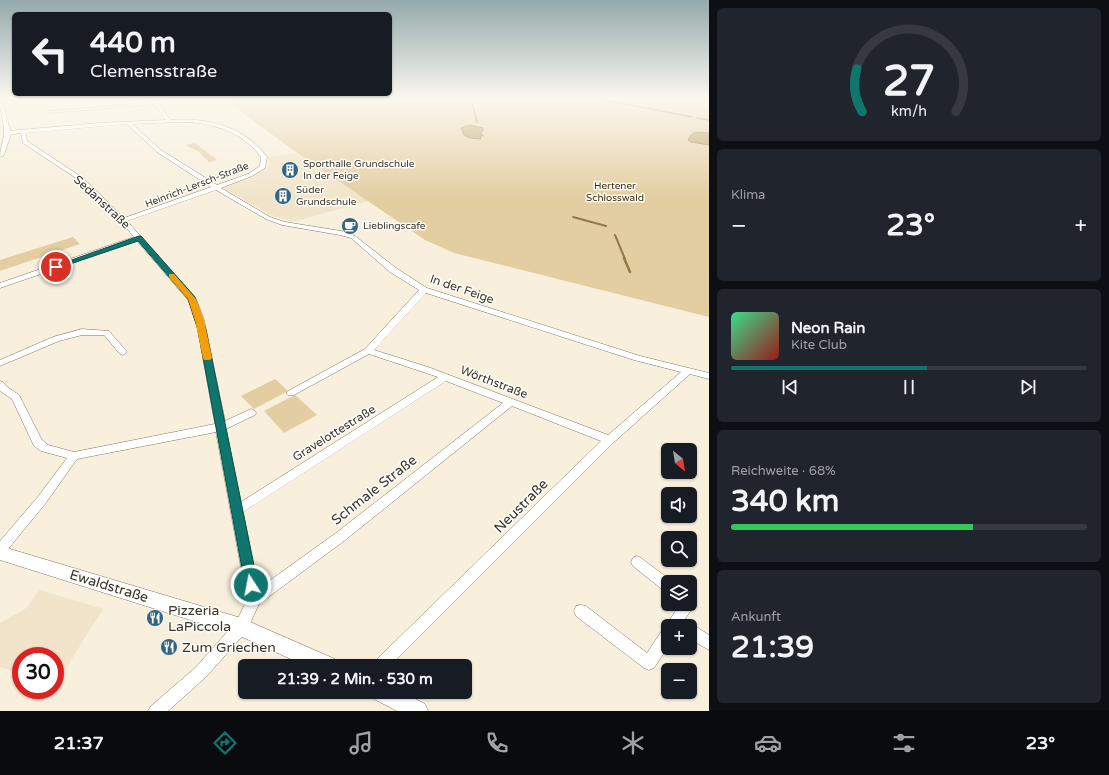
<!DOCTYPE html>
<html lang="de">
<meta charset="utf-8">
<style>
:root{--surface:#171b24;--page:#20242c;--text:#f1f3f6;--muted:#9ea1a6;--line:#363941;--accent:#0f766e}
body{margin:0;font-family:"Varela Round",sans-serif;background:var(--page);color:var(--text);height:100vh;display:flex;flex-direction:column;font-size:15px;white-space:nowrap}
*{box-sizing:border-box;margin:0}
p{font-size:13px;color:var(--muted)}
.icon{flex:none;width:22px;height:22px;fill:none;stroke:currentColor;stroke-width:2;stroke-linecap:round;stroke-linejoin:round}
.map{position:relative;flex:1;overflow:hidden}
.details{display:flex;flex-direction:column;gap:8px;padding:8px;background:#0d0f14;width:400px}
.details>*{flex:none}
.hud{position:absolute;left:12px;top:12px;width:380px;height:84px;border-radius:6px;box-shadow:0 1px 3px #0004;background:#171b24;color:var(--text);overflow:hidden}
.needle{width:26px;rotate:150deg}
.tools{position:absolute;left:661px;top:443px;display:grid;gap:8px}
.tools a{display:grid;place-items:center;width:36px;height:36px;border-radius:6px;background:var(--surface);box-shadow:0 1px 3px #0004;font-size:20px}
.speed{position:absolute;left:12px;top:647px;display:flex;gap:8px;font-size:20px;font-weight:700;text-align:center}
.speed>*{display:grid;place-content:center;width:52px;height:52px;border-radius:50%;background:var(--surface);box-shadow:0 1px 3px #0004;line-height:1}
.speed .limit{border:6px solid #d22;background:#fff;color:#111}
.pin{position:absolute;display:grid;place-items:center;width:34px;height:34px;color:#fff;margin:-17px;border:2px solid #fff;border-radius:50%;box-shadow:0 1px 4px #0007}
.me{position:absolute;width:44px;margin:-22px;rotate:349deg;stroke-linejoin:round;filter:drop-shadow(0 0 3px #0008)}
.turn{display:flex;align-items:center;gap:14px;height:84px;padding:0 12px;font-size:18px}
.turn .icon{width:52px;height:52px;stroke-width:2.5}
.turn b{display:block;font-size:28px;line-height:34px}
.big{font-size:30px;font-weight:700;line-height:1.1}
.details .widget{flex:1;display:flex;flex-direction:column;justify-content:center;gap:6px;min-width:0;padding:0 14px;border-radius:6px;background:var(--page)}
.details .dial{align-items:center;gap:0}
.dial svg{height:104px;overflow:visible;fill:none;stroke:var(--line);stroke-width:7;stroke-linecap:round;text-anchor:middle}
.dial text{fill:var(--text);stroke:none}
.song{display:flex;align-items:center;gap:12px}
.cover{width:48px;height:48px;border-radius:6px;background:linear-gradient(135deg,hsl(150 70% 55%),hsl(0 70% 35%))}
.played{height:4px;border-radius:2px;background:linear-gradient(90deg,var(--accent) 55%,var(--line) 55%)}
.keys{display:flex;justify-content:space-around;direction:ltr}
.heat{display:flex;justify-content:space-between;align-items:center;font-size:22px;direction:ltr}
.charge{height:6px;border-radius:3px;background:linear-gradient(90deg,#34c759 68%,var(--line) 0)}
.trip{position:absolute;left:238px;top:659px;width:234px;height:40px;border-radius:6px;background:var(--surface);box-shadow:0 1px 3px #0004;font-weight:700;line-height:40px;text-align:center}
.menu{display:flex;height:64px;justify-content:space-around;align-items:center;background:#090b0e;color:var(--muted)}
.menu .icon{width:28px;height:28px}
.menu .active{color:var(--accent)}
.menu b{font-size:18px;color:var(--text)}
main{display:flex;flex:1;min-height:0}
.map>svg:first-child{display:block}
</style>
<main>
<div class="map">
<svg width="709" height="711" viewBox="0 0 709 711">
<rect width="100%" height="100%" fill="#f8efdc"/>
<g fill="#f1e4ca">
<polygon points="7,99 55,99 56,104 11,110"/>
<polygon points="297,153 299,154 369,201 292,222 269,214 225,189 226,186 253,176 268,167 269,163 268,157"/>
<polygon points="40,590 103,609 61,676 55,679 55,656 21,656 21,674 0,667 0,623 25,609"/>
</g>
<g fill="#e3cea2">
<polygon points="223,99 709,99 709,317 454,253 425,240 299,154"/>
<polygon points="195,143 217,160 209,162 199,152 186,145"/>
<polygon points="73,237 80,244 0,271 0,260"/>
<polygon points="275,379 288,391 254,409 241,396"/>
<polygon points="295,395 317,415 284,433 264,411"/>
</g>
<g fill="#b69853" stroke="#907a48">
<polygon points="470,125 483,128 483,131 481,133 483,136 480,136 481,139 470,138 464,135 461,128"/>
<polygon points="695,132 709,133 709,145 691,142 688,140 690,136"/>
</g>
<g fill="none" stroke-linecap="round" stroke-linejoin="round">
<g stroke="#907a48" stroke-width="1.5">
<polyline points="471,99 477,122"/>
<polyline points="599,99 692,117"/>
<polyline points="697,118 709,120"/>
</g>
<g stroke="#907a48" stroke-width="2">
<polyline points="573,217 606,226"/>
<polyline points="615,235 625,259"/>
</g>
<polyline stroke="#907a48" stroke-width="2.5" points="624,258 630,272"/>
<g stroke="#817968" stroke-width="1">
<g id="minor">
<path d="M171,99H182L159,103L170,120C207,117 244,126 267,157L265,168L252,176L221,188L270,217L285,222L341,231L355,236L396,268L427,288L640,356L709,373V379L690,374L613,443L390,666H373L375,661L601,441L512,406L344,541L259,604L246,632L206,677L168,711H148L151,706L196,667L236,622L247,600L216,432L77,459L45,504L4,554L0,555V541L37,498L67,458L41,451L34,446L12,399L0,391V381L3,382L6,386L19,395L42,440L48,445L74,452L215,424L196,320L188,300L137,241L0,288V283L134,237L121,221L79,180L23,143L21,133L8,135L5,133L8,131L99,123L166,120L155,104L50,113L48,112L50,111L126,105ZM180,122C211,122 242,131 261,157L260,166L248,174L217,185L161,150L132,124ZM127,124L157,152L211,187L124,218L83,178L27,141L26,133ZM216,190L266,219L282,225L340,235L351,238L390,272L419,290L365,349L288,391L286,393L288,395H294L369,354L438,377L241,502L226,429L255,415L256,413L255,411L251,409L225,421L204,320L196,299L127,221ZM426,293L634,360L681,372L608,435L428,367L374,350ZM446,381L503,403L336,533L258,589L243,512Z"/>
<polygon points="82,329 109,331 127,352 123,355 120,354 104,335 82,335 59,341 0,366 0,360 53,337"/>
<polygon points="637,556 641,558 673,582 668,582 668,592 663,590 633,566 631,562 633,558"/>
<polygon points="690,598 693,600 695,604 685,619 689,624 695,626 709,635 709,650 690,639 690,626 672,626 669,621 680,604 690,604"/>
<polygon points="581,605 586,606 647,653 663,629 668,627 668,647 654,668 649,670 644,668 576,616 574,611 576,606"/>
</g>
</g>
<g stroke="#817968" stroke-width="1">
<g id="secondary">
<path d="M0,101L3,103L11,134L4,155L0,157C0,148 4,141 4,132C4,122 0,112 0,101Z"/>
<polygon points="0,546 241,618 335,659 338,666 306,666 238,635 0,560"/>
<polygon points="371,692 402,692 425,704 428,711 397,711 374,699"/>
</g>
</g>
<use href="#minor" fill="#fff" fill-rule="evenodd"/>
<use href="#secondary" fill="#fff" fill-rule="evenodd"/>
</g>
<linearGradient id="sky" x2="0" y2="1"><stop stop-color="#94a9ac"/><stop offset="0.5" stop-color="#fcf8ef"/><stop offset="1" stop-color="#fcf8ef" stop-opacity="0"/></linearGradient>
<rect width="709" height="198" fill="url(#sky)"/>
<polygon fill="#0f766e" stroke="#0a4d48" points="139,236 141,236 195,297 206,330 258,585 256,589 251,591 247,589 245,585 198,330 188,299 138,241 58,268 52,267"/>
<polygon fill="#f59e0b" points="169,274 174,274 196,299 204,320 212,358 210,360 204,360 203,358 195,320 188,299 169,277"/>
<defs>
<g id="building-disc" transform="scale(0.9)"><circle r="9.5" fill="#336683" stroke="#fffdf9"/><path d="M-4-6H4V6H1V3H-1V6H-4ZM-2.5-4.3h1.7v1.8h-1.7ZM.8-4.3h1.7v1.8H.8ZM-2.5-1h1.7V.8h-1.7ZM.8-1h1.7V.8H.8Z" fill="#fff"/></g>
<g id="cafe-disc" transform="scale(0.9)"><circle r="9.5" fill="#336683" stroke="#fffdf9"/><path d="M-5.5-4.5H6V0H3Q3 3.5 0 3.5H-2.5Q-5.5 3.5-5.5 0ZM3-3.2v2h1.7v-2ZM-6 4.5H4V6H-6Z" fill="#fff"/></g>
<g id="restaurant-disc" transform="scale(0.9)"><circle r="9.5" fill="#336683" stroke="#fffdf9"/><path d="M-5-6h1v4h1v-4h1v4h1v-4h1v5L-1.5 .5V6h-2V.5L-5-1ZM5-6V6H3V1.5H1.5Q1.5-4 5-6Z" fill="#fff"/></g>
</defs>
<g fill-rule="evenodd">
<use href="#building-disc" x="290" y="170"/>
<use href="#building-disc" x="283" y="196"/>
<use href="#cafe-disc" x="350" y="226"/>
<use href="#restaurant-disc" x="155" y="618"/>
<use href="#restaurant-disc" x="169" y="647"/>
</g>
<g text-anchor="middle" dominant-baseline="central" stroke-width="3" stroke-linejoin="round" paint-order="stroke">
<g font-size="10" fill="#38342d" stroke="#fffdf9" text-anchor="start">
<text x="303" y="164">Sporthalle Grundschule<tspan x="303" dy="12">In der Feige</tspan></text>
<text x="296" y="190">Süder<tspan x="296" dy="12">Grundschule</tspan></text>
<text x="363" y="226">Lieblingscafe</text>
</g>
<g font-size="10" fill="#38342d" stroke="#fffdf9">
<text transform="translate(197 185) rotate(-21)">Heinrich-Lersch-Straße</text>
</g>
<g font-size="10" fill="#382b0b" stroke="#fffdf9">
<text x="615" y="186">Hertener<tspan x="615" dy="12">Schlosswald</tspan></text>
</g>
<g font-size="12" fill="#38342d" stroke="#fffdf9">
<text transform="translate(102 202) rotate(43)">Sedanstraße</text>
<text transform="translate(462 289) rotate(19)">In der Feige</text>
<text transform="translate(494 382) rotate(21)">Wörthstraße</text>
<text transform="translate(334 433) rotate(-32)">Gravelottestraße</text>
</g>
<g font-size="14" fill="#38342d" stroke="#fffdf9">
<text transform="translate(374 490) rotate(-38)">Schmale Straße</text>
<text transform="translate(521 506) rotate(-45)">Neustraße</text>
<text transform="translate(109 586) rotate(17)">Ewaldstraße</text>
</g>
<g font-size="14" fill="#38342d" stroke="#fffdf9" text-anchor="start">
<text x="168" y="610">Pizzeria<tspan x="168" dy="16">LaPiccola</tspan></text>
<text x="182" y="647">Zum Griechen</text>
</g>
</g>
</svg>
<div class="tools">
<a><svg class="needle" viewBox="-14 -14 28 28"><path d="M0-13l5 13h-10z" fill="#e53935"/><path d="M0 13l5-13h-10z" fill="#9ea1a6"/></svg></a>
<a><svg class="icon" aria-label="sound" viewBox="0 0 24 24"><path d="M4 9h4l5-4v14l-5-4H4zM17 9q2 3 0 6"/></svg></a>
<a><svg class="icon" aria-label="search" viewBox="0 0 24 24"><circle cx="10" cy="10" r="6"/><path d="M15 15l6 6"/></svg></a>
<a><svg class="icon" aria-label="layers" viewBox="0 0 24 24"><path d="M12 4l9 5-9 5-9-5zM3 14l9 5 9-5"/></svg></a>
<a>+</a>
<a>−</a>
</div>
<div class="speed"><div class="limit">30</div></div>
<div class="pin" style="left:56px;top:267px;background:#d93025"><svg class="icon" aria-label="arrive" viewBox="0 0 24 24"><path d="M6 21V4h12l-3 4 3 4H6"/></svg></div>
<svg class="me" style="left:251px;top:585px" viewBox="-20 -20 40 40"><circle r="17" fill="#0f766e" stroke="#fff" stroke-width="3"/><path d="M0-11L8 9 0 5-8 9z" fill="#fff"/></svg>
<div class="trip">21:39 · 2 Min. · 530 m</div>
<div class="hud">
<div class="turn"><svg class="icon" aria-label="left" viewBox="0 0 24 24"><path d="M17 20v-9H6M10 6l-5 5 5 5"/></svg><div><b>440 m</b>Clemensstraße</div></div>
</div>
</div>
<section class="details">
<div class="widget dial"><svg viewBox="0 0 100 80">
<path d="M14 69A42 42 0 1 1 86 69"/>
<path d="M14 69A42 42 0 0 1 10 36" stroke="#0f766e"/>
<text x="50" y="56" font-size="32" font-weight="700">27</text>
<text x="50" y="72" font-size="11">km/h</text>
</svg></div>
<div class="widget"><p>Klima</p>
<div class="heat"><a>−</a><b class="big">23°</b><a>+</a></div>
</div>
<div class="widget">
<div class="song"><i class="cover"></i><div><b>Neon Rain</b><p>Kite Club</p></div></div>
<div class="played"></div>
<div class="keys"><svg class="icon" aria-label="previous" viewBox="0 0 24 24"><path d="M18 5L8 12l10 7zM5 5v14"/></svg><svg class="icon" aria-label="pause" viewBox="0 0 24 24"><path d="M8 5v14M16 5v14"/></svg><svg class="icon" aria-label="next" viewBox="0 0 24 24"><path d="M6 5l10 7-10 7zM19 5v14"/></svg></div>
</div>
<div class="widget"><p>Reichweite · 68%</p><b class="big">340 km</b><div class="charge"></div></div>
<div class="widget"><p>Ankunft</p><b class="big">21:39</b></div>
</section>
</main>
<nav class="menu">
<b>21:37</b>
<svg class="icon active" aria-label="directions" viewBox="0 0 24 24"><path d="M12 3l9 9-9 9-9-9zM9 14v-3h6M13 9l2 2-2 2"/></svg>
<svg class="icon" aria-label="music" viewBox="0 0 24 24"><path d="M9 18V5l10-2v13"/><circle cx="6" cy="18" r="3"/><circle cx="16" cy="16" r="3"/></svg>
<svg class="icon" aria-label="phone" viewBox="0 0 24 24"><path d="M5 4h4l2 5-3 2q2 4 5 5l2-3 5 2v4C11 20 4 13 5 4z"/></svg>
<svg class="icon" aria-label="climate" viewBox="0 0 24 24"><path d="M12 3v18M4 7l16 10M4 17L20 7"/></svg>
<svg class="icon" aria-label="car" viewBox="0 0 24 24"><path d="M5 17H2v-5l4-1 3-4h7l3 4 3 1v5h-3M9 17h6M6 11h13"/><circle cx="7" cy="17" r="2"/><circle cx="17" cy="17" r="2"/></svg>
<svg class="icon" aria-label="filters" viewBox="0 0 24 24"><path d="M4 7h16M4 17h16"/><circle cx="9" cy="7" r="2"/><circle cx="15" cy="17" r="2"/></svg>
<b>23°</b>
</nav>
